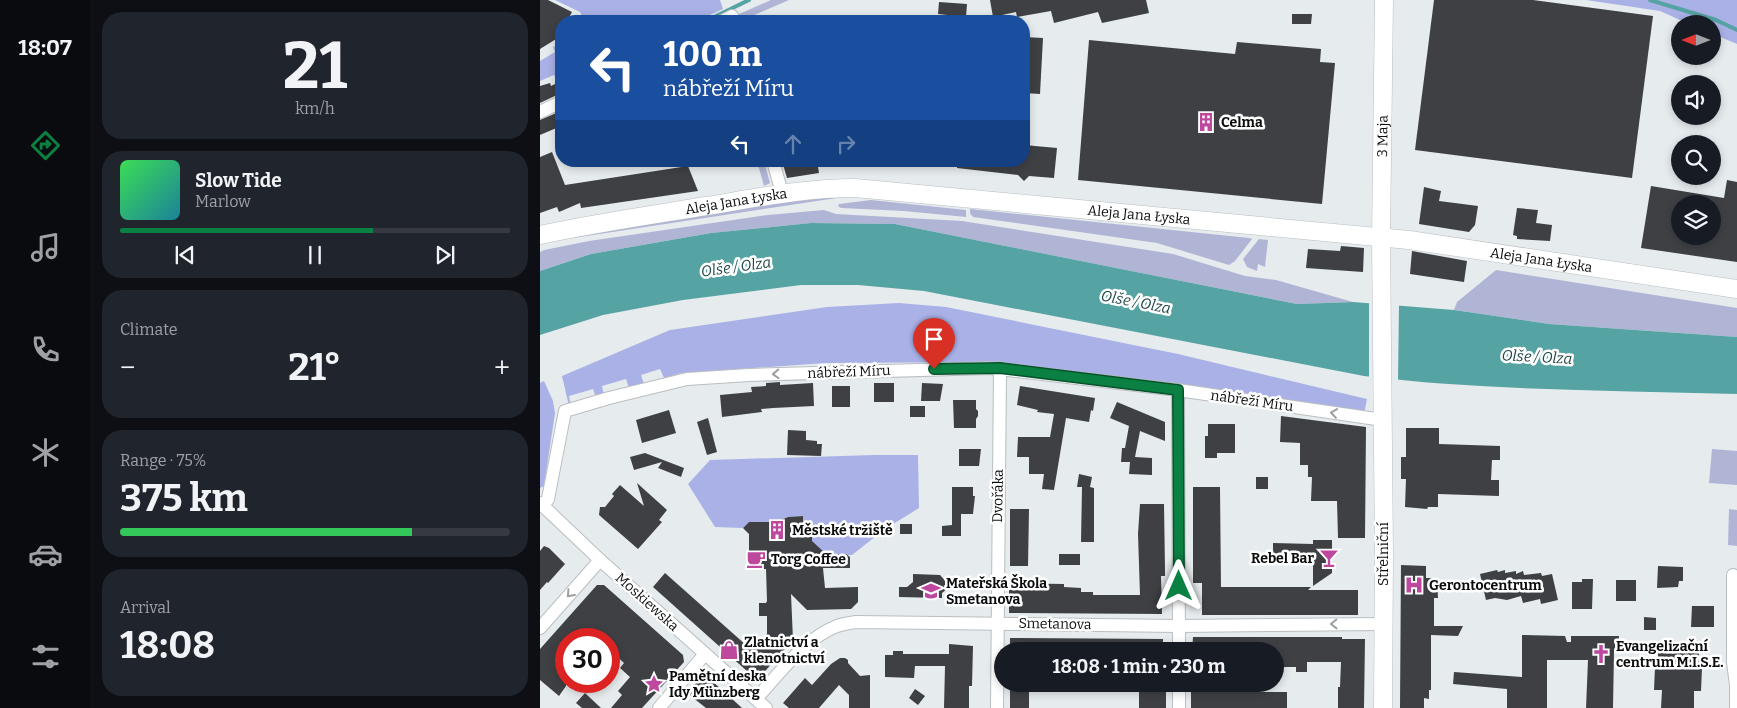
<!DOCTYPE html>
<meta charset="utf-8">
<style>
:root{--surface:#171b24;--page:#20242c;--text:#f1f3f6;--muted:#9ea1a6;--line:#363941;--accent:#0b8043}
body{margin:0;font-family:Bitter,serif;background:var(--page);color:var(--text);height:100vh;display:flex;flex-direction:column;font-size:19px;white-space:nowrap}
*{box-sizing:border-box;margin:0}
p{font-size:16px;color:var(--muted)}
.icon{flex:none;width:28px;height:28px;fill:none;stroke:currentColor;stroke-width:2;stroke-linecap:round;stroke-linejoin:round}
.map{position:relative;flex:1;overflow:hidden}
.side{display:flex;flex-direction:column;gap:12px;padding:12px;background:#0d0f14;width:450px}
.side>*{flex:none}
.guide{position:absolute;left:15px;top:15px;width:475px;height:152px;border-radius:20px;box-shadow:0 2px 8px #0003;background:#1a4fa0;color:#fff;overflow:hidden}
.needle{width:32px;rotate:270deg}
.tools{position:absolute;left:1131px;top:15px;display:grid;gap:10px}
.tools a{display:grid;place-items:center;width:50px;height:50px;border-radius:50%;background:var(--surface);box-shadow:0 2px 8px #0003;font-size:25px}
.speed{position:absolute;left:15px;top:628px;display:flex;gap:10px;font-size:25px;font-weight:700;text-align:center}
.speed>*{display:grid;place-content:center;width:65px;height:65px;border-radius:50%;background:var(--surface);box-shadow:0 2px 8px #0003;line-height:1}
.speed .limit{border:8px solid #d22;background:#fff;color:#111}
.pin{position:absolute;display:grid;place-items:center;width:42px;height:42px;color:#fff;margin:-51px -21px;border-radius:50% 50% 50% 0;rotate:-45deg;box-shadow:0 0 5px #0007}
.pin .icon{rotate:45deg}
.me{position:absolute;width:55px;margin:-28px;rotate:0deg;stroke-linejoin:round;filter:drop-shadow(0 0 4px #0008)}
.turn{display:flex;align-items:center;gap:18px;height:105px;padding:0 25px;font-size:22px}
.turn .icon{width:65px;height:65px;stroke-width:2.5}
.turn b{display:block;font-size:35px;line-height:42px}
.lanes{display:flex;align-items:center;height:48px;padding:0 25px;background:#0003;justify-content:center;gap:25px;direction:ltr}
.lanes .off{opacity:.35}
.big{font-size:38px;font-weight:700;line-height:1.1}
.side .tile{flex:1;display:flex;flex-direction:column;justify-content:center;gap:8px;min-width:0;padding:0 18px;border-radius:20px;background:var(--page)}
.side .dial{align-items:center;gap:0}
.dial b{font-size:65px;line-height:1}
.song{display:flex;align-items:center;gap:15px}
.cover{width:60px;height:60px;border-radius:8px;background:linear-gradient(135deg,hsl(130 70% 55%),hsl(190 70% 35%))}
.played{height:5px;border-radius:2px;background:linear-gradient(90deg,var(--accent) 65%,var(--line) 65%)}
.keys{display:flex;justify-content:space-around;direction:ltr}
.heat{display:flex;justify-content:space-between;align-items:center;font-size:28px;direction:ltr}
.charge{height:8px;border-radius:4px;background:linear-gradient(90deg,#34c759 75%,var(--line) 0)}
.trip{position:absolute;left:454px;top:642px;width:290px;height:50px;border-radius:25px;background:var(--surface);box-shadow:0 2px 8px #0003;font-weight:700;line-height:50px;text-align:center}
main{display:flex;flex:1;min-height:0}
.dock{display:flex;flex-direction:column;width:90px;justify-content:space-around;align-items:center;background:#090b0e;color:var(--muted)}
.dock .icon{width:35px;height:35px}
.dock .on{color:var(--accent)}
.dock b{font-size:22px;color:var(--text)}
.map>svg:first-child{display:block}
</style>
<main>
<nav class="dock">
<b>18:07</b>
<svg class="icon on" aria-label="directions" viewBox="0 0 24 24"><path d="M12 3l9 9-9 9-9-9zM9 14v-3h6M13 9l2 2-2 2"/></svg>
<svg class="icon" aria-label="music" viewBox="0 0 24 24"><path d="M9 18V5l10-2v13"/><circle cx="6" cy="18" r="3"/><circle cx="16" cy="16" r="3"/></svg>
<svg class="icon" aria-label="phone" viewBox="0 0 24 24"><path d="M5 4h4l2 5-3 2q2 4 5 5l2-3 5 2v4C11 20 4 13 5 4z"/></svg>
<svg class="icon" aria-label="climate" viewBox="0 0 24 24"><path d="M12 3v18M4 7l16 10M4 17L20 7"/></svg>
<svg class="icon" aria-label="car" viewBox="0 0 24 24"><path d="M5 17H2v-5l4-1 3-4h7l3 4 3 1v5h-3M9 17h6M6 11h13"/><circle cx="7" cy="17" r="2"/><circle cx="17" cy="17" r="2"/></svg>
<svg class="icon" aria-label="filters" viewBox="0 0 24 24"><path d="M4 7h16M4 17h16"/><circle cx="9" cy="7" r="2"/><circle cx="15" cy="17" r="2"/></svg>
</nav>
<section class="side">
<div class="tile dial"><b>21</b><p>km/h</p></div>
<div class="tile">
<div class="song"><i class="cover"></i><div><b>Slow Tide</b><p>Marlow</p></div></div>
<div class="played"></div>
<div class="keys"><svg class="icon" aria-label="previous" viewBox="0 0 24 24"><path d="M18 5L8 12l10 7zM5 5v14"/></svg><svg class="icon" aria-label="pause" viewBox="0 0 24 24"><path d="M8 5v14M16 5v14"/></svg><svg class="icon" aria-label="next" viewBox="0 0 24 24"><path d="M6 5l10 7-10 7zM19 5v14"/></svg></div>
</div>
<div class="tile"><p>Climate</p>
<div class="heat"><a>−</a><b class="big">21°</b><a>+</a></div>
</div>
<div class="tile"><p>Range · 75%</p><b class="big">375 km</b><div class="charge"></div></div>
<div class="tile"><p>Arrival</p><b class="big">18:08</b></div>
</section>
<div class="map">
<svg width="1197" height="708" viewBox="0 0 1197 708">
<rect width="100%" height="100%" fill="#e6ebee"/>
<g fill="#b0b5d6">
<polygon points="231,0 249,0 205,19 198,20 197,15"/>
<polygon points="217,161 224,161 230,183 224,186"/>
<polygon points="310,196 13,241 0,240 264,198"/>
<polygon points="331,200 426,210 426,217 364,211 301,208 298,206 299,204"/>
<polygon points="430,209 709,238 712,239 695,261 689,265 617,243 433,217 430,213"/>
<polygon points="284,210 296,214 422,221 633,254 705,276 736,280 813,302 757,304 355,224 271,223 171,233 51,254 0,271 0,252 4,250 49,241 228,215"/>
<polygon points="719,239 728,240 725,267 718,264 717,271 707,267 703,259"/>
<polygon points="956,270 1197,308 1197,337 1009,324 914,310 917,302"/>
<polygon points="1172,449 1197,451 1197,485 1169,483"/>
<polygon points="1189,509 1197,510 1197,546 1188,545"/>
</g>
<g fill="#a9b1e6">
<polygon points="15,0 180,0 183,9 156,21 45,21 40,12"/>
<polygon points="1046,0 1197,0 1197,44 1173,34 1172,24 1149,24 1120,11"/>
<polygon points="21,43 21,77 16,79 14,75 0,81 0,61 15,52 13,47"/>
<polygon points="359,303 406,307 638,354 827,399 824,414 462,362 286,363 141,373 124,378 120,369 101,375 104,384 89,388 86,379 62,386 64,396 56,398 53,389 29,396 31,405 29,406 22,376 130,330 287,307"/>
<polygon points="4,381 13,401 15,413 4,486 0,488 0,383"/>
<polygon points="334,455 378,455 379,508 345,529 312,555 286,554 272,542 272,532 263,524 263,516 248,517 236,522 209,522 203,528 175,527 148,484 170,460"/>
</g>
<path fill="#56a3a3" d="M271,223L355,224L757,304L813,302L914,310L1009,324L1197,337V394C1073,390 947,391 824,376L384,291L318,285H261L143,300L63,315L0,335V271L51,254L171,233Z"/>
<polygon fill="#e6ebee" points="829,300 859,303 858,383 829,380"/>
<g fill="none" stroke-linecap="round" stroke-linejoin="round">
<g stroke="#56a3a3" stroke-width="4">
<polyline points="1110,0 1176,20 1197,30"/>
<polyline points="166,21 209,0"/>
</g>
</g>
<g fill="#3e4044" fill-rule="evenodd">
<polygon points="0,0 8,0 32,12 27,21 21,21 21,36 0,49"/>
<polygon points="450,0 606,0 609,13 562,23 558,12 514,23 511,11 477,17 476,12 453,17"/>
<polygon points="894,0 993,0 1113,16 1092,178 875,150"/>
<polygon points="399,2 427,4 426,17 398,14"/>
<polygon points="752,14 772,14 771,24 752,24"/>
<polygon points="484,37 503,38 500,94 484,93"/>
<polygon points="549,40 695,54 697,42 781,49 780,62 795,63 782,204 538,180"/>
<polygon points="10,83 11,86 15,84 19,94 0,103 0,86"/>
<polygon points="21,111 21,126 0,135 0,120"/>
<polygon points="484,145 517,148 514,178 489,176 484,181 478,175 417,168 417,161 484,161"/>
<polygon points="12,152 25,185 148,166 158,191 41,208 40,203 19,212 17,207 0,213 0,157"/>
<polygon points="242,161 277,161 279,173 247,178"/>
<path d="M1187,180L1197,182V262L1101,248L1111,186L1184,198ZM1140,204H1172V236H1140Z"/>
<polygon points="884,187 901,191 899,201 938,206 935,225 929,232 879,224"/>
<polygon points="977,208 998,210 996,223 1012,225 1010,241 977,239 977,236 973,235"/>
<polygon points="801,246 824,248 823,272 766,268 768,249 800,251"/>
<polygon points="872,251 927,261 924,282 870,274"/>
<polygon points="240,382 240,385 273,383 274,406 233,408 221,409 222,412 182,417 180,395 212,392 211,387 226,386 226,383"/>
<rect x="334" y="383" width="20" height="19"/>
<polygon points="382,383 403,384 400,401 381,401"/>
<rect x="292" y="386" width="18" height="21"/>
<polygon points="480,386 555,398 553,411 551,410 549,422 526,418 514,490 502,489 504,474 489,474 489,457 477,457 478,437 510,437 514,414 497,412 498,410 477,405"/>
<polygon points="413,400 436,400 436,409 438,411 438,416 436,419 436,428 414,428"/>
<polygon points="577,402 625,422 625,441 600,431 595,457 612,458 612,475 589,474 590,462 581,462 582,448 585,448 589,426 570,418"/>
<rect x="370" y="406" width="15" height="11"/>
<polygon points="129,410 136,433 102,443 96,420"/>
<polygon points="741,416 826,427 825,538 798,538 797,501 771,501 772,477 768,477 768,465 760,465 760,443 740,442"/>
<polygon points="168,418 177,452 167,455 157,422"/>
<polygon points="668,424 695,424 695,453 677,453 677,458 665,458 665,436 668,436"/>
<polygon points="866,428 899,428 899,444 960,446 960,460 952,460 951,480 959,480 959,496 898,494 898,507 888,507 887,509 865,507 866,479 861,479 861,457 866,457"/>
<polygon points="248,430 266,431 266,440 277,441 277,444 282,444 281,456 247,455"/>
<polygon points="419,449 441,449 439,466 419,466"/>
<polygon points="105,453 144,468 141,477 118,468 122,462 94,470 90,457"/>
<polygon points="539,474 552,477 550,487 554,488 554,542 541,542 542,487 537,487"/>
<rect x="716" y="477" width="12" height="12"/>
<polygon points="97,483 127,510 119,520 122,522 98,549 59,515 60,507 65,507 74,496 72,494 80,485 104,506"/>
<polygon points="412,487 433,487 433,496 435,496 433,514 421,514 421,536 402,536 402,526 412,525"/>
<polygon points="653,487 680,487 681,587 771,587 768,590 818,590 818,615 662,615 662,583 653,583"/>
<polygon points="600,504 624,504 625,569 625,576 621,576 622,614 469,613 469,583 524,584 524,587 541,588 541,592 553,592 553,595 600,595 598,534"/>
<polygon points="470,509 489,509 488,566 470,566"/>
<polygon points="263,516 263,524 272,532 272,541 286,554 306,554 310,557 310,568 283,568 285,588 318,587 318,602 311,609 267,610 251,594 253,640 217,680 113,587 125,573 206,645 209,641 215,647 227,634 227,616 219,616 219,603 226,603 227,601 226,569 209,569 209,534 203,528 209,522 236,522 248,517"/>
<rect x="360" y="524" width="12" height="10"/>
<polygon points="773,540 792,540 792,573 773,586 773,556 733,556 733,543 773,544"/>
<polygon points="4,546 9,548 25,564 8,583 7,582 0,590 0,551"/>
<rect x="519" y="554" width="21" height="11"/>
<polygon points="861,565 886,566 886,578 897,578 898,598 894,598 894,626 923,626 918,636 891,635 891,690 889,690 889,699 884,698 884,708 860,708"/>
<polygon points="1118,566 1143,567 1143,581 1139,581 1138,587 1117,588"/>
<polygon points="957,570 958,572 965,570 965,573 976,571 976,574 983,571 984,575 1001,573 1002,576 1012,574 1018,600 1001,604 1000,599 983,603 981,596 967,600 955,598 946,600 940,574"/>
<polygon points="373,574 400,575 408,584 407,589 402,593 402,598 359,597 359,587 367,587 373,582"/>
<polygon points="1042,579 1053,579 1052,609 1032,609 1032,582 1042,582"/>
<rect x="1076" y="580" width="20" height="21"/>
<polygon points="57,585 64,585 143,655 144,662 102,708 71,708 82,695 78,691 90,677 80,668 84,663 69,649 69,639 26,639 26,686 19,696 0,680 0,649"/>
<polygon points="1152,606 1174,606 1174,627 1151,627"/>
<polygon points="1104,617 1116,618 1116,630 1104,630"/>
<polygon points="982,635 1025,636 1027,642 1031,642 1031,636 1079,636 1078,651 1074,651 1073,708 1046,708 1048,660 1007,660 1007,708 967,708 967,689 913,684 914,672 982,677"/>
<polygon points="653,637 802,637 802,639 825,639 824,708 798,708 798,687 800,687 801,662 767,662 767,672 756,672 756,667 740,667 740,662 735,662 735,651 652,651"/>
<polygon points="470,638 623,639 623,651 470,651"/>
<polygon points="409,644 433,646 432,686 429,686 429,708 404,708 405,666 375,666 374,678 345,677 345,655 353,655 353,651 363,651 363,654 409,654"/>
<polygon points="1134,647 1143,647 1148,652 1159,652 1158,668 1162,668 1161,691 1154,691 1154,708 1121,708 1122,690 1114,690 1115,667 1118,667 1118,651 1129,651"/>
<polygon points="300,658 305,658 308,660 308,663 320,676 330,675 330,708 309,708 309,695 299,685 279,708 249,708 243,703 265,678 272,685 291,664"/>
<polygon points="164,674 190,697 202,708 166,708 147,693"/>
<rect x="470" y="684" width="19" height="24"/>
<rect x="599" y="684" width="27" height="24"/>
<polygon points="651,684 686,684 686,692 747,692 747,708 651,708"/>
<polygon points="375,689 385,696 378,705 369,698"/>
<polygon points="45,693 61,708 42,708 36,703"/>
</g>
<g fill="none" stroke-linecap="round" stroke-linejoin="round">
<g stroke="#babec1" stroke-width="14">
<g id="street">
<polyline points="182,21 192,16 194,21"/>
<polyline points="0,112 21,102"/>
<polyline points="233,161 242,193"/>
<polyline points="638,390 639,651"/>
<polyline points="0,503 60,560 226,708"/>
<polyline points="3,506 8,499 25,411 69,398 147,379 209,375 450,368 638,390 843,420"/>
<polyline points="1193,575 1193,662 1196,685 1196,708"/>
<polyline points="0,628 60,560"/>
<polyline points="639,684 639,708"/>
<path d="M216,699C238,675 265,638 297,626C303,624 309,623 316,622L639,626L843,624"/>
<polyline points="119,708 165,654"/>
<polyline points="457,708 460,368"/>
</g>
</g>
<g stroke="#babec1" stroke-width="19">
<g id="secondary">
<path id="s1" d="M0,235C55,223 111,215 166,206C216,198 264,188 315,188L869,240L1197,289"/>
<path id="s2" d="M843,708L844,554L841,238L844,0"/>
</g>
</g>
<use href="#street" stroke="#fff" stroke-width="12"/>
<use href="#secondary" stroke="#fff" stroke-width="18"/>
</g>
<defs><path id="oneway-chevron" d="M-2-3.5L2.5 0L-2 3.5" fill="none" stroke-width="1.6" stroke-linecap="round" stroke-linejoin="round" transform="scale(1.25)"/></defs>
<g stroke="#9d9e9e">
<use href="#oneway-chevron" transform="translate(236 374) rotate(178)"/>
<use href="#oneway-chevron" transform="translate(794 413) rotate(-172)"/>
<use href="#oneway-chevron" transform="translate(30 594) rotate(132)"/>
<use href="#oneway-chevron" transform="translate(794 624) rotate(179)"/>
</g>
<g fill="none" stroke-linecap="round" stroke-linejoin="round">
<g stroke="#07532c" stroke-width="12">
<polyline id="route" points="394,369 460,368 638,390 639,586"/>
</g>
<use href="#route" stroke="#0b8043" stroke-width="9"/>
</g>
<defs>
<g id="building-bare" transform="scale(1.5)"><path d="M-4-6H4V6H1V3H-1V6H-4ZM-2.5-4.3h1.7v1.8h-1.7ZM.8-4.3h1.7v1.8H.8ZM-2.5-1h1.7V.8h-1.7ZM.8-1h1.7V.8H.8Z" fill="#bf489f" stroke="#fff" stroke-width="2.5" paint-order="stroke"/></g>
<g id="bar-bare" transform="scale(1.5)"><path d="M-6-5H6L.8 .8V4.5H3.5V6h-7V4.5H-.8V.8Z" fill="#bf489f" stroke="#fff" stroke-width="2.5" paint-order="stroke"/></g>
<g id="cafe-bare" transform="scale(1.5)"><path d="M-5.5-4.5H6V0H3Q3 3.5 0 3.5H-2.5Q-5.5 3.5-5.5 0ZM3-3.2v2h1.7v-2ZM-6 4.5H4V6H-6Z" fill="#bf489f" stroke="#fff" stroke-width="2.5" paint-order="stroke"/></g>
<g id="hospital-bare" transform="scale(1.5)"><path d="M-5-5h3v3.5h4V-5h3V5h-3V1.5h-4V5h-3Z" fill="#bf489f" stroke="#fff" stroke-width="2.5" paint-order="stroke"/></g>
<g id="school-bare" transform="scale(1.5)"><path d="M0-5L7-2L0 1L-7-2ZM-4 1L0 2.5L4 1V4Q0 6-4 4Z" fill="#bf489f" stroke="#fff" stroke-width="2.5" paint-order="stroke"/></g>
<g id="shop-bare" transform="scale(1.5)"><path d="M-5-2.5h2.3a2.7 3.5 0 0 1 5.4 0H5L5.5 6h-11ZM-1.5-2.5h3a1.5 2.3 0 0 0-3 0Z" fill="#bf489f" stroke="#fff" stroke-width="2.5" paint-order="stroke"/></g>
<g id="church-bare" transform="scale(1.5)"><path d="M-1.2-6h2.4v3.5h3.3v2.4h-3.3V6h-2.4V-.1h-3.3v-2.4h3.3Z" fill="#bf489f" stroke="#fff" stroke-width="2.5" paint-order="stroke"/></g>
<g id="sight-bare" transform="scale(1.5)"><path d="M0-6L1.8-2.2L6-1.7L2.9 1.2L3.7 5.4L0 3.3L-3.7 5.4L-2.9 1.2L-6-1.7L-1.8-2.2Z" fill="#bf489f" stroke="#fff" stroke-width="2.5" paint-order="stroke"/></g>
</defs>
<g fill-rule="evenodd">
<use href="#building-bare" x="666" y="122"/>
<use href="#building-bare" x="237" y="530"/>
<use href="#bar-bare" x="789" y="558"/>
<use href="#cafe-bare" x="216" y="559"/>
<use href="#hospital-bare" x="874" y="585"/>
<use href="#school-bare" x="391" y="591"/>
<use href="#shop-bare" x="189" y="650"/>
<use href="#church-bare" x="1061" y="654"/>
<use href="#sight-bare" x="114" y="684"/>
</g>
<g text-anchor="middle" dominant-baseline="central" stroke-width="5" stroke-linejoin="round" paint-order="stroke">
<g font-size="14" font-weight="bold" fill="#0b0c0d" stroke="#fff" text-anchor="start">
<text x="681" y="122">Celma</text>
<text x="252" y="530">Městské tržiště</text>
<text x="774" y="558" text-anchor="end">Rebel Bar</text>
<text x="231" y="559">Torg Coffee</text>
<text x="406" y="583">Mateřská Škola<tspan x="406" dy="16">Smetanova</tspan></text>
<text x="889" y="585">Gerontocentrum</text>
<text x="204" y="642">Zlatnictví a<tspan x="204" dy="16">klenotnictví</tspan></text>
<text x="1076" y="646">Evangelizační<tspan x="1076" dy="16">centrum M.I.S.E.</tspan></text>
<text x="129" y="676">Pamětní deska<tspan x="129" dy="16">Idy Münzberg</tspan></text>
</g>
<g font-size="14" fill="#0b0c0d" stroke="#fff">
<text stroke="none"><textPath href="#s2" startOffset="572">3 Maja</textPath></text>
<text stroke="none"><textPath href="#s1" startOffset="199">Aleja Jana Łyska</textPath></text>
<text stroke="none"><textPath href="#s1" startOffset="604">Aleja Jana Łyska</textPath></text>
<text stroke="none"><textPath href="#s1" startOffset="1009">Aleja Jana Łyska</textPath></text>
<text transform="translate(309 372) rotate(-2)">nábřeží Míru</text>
<text transform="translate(712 401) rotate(8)">nábřeží Míru</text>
<text transform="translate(458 496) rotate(-89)">Dvořáka</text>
<text transform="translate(843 554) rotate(-90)">Střelniční</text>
<text transform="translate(107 602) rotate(42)">Moskiewska</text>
<text transform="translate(515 624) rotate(1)">Smetanova</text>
</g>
<g font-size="15" font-style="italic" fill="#204646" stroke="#fff">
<text transform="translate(196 267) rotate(-8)">Olše / Olza</text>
<text transform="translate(596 302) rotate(11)">Olše / Olza</text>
<text transform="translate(997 357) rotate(3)">Olše / Olza</text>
</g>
</g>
</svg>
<div class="tools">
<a><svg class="needle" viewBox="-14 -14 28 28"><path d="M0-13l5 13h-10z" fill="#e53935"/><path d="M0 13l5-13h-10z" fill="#9ea1a6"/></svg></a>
<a><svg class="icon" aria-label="sound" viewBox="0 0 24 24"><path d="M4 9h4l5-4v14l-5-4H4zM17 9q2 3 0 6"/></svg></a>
<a><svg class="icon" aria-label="search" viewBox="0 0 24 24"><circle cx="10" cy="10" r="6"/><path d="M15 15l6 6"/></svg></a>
<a><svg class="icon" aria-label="layers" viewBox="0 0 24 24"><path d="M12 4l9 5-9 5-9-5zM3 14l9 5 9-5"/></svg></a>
</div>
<div class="speed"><div class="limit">30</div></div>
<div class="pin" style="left:394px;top:369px;background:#d93025"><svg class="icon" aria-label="arrive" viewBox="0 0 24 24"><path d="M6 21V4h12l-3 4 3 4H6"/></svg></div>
<svg class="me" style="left:639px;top:586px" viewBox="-20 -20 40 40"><path d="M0-17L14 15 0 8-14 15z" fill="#0b8043" stroke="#fff" stroke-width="4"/></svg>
<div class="trip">18:08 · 1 min · 230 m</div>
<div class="guide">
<div class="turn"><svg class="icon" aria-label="left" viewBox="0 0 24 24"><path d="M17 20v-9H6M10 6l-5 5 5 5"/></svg><div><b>100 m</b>nábřeží Míru</div></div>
<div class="lanes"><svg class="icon" aria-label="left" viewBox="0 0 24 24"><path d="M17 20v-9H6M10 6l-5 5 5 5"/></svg><svg class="icon off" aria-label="ahead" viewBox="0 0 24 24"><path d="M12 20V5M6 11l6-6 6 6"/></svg><svg class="icon off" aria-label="right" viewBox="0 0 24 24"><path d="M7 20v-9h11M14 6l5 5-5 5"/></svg></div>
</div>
</div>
</main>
